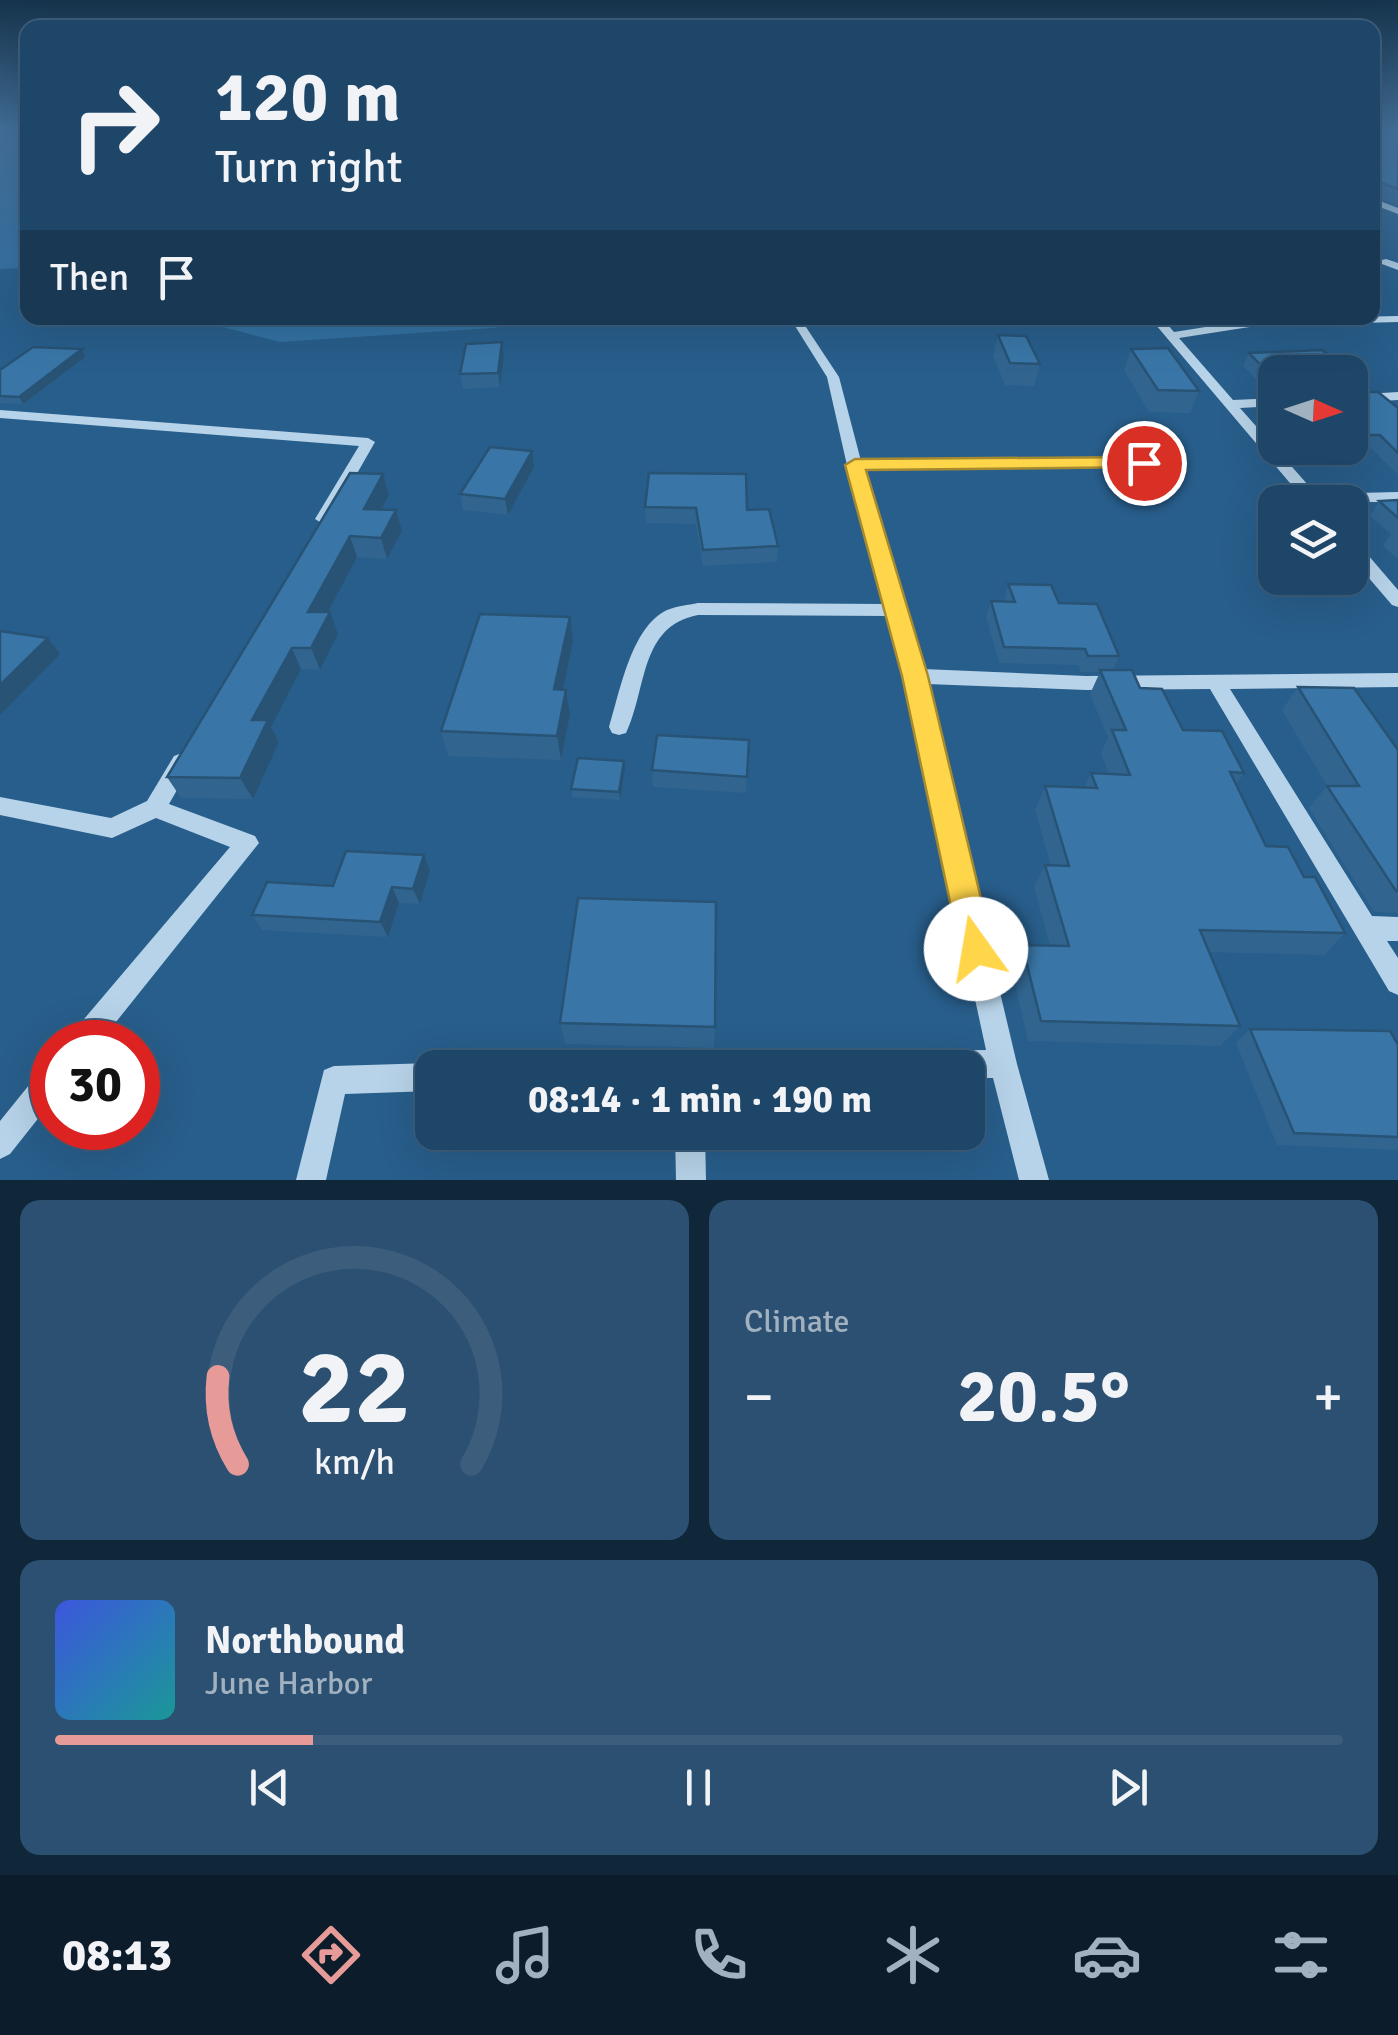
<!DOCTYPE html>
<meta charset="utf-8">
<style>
:root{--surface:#1e4668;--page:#2b5071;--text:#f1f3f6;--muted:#a1b1c0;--line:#3c5e7c;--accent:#e69b98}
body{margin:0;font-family:Signika,sans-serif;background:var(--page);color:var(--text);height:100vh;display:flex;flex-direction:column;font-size:38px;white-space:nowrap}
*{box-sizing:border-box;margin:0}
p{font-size:32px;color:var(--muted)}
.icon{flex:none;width:55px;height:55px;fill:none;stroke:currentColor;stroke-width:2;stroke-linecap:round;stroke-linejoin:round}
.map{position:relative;height:1180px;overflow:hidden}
.sheet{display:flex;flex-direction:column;gap:20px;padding:20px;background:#102639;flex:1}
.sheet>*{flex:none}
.hud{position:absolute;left:20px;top:20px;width:1360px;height:305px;border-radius:20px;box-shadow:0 10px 40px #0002,0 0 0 2px var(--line);background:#1e4668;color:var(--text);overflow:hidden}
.needle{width:65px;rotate:93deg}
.buttons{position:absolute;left:1258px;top:355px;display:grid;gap:20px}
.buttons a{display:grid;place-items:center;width:110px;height:110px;border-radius:20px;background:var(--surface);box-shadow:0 10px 40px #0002,0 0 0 2px var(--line);font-size:50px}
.speed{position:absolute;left:30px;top:1020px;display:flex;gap:20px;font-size:50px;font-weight:700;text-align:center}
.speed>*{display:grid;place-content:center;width:130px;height:130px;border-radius:50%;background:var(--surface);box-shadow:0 10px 40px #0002,0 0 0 2px var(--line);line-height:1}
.speed .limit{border:15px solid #d22;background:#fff;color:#111}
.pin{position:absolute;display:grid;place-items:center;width:85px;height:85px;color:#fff;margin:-42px;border:5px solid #fff;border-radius:50%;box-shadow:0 2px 10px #0007}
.me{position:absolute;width:110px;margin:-55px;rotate:347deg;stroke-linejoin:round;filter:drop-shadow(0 0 8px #0008)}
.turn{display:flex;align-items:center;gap:35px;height:210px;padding:0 30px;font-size:45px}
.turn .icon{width:130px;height:130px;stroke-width:2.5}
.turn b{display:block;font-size:70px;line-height:85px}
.then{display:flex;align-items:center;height:95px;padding:0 30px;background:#0003;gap:20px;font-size:38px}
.big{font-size:75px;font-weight:800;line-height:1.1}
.sheet .tile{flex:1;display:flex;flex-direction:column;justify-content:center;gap:15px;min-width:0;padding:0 35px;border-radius:20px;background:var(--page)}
.sheet .dial{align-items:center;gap:0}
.dial svg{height:260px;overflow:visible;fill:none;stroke:var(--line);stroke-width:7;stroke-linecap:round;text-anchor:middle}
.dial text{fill:var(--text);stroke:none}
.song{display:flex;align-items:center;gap:30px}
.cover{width:120px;height:120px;border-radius:15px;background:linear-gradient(135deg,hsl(230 70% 55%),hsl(180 70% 35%))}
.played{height:10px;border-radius:5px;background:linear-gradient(90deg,var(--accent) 20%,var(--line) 20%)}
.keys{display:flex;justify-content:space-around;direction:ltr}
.heat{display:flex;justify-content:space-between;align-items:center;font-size:55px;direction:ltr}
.sheet .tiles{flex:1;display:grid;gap:20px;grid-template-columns:1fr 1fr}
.tile:last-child{grid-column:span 2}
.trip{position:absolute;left:415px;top:1050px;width:570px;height:100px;border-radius:20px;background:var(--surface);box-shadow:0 10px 40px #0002,0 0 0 2px var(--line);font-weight:800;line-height:100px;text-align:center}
.menu{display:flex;height:160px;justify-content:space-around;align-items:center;background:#0c1c2a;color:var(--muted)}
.menu .icon{width:70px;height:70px}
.menu .selected{color:var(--accent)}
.menu b{font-size:45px;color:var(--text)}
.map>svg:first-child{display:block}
</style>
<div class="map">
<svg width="1398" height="1180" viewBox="0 0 1398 1180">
<rect width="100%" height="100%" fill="#285e8b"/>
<g fill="#3371a2">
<polygon points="0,131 27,131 27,268 0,269"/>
<polygon points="189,318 547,318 493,328 280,342"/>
</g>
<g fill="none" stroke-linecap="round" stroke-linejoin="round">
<g fill="#b7d3e9" fill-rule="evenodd">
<polygon points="1372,198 1398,208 1398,214 1372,204"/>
<polygon points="1386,259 1398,263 1398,270 1382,264 1382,260"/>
<polygon points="1398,316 1398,322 1256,326 1179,338 1233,400 1275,398 1275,406 1240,408 1316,494 1398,492 1398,502 1306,502 1150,318 1162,318 1174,332 1256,319"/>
<path d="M790,318H800L839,377L861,461L1144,459L1151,463L1144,467L863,469L923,669L1086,676L1398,673V687L1230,689L1372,916L1398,917V941H1387L1398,958V995L1389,991L1210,689L1086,690L927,684L1017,1064L1049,1180H1019L993,1078H968V1068H700L704,1058L714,1054L986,1050L905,676L889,616L698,615C639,626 647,690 626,733L619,735L612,733L609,727C620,692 631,627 667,610C677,606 688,605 698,603L885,604L851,483L827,377Z"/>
<polygon points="1398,392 1398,400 1350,403 1350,395"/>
<polygon points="0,410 368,438 375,442 331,519 323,524 315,519 359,446 0,418"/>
<polygon points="1350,540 1356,541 1398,590 1398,607 1392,605 1350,556"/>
<polygon points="182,753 190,756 193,762 169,804 255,836 259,843 100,1042 70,1042 73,1032 230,847 156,818 112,838 0,815 0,797 111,818 147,801 174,756"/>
<polygon points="432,1063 442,1068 432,1068 432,1091 345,1094 326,1180 296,1180 324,1070 334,1066"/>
<polygon points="52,1065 52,1101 10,1154 0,1159 0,1121 42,1069"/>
<polygon points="675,1132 705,1132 706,1180 676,1180"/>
</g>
</g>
<g fill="#316590">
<polygon points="1372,131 1398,131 1398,204 1372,195"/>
<polygon points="998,335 1040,364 1034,386 1005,385 993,356"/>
<polygon points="502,342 504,357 500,387 463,389 460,374"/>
<polygon points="82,349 85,357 23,404 0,403 0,370"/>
<polygon points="1131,349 1199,391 1190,413 1149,412 1124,370"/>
<polygon points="1322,350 1359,378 1354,387 1355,392 1378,392 1398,408 1398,475 1372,449 1321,448 1350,448 1350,372 1275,372 1275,395 1270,394 1243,366 1249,353"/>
<polygon points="534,467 508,515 463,510 460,494"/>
<polygon points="649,473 747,510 778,546 777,562 703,566 696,524 646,523 645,507"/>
<polygon points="383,474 389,495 382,510 396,510 402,531 387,559 357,557 328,612 330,612 338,634 320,670 301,669 271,727 279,742 253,799 181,798 167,777"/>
<polygon points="1398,500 1398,559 1383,546 1391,534 1370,516 1379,501"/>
<polygon points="1008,584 1059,603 1119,656 1113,670 1140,688 1183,730 1244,773 1236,785 1266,846 1304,877 1345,933 1324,955 1209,952 1240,1026 1220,1046 1028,1041 1011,966 1022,945 1050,945 1034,887 1045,865 1051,865 1035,810 1045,786 1084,788 1091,773 1109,774 1101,753 1108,738 1090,694 1100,672 1081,672 1078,665 999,663 986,617 991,601 1004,602"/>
<polygon points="573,641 563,689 566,690 570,714 561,760 448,756 441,731"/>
<polygon points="1298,687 1398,750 1398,913 1374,912 1309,808 1327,786 1282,710"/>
<polygon points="749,740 746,793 653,787 652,770"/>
<polygon points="624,761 625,769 620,800 572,797 571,789"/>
<polygon points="424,855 430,871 420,904 399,903 388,937 262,930 252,915"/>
<polygon points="560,1023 715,1027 714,1048 565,1044"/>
<polygon points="1250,1029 1398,1045 1398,1150 1277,1145 1236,1043"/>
</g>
<g fill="#285375">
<polygon points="502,342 504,357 500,387 498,373"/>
<polygon points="82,349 85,357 23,404 19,397"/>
<polygon points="532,451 534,467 508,515 505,499"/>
<polygon points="383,474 389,495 371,530 364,509"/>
<polygon points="396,510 402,531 387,559 381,538"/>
<polygon points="350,536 357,557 317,633 308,612"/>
<polygon points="330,612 338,634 320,670 311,648"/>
<polygon points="570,617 573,641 558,714 554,689"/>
<polygon points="48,638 60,654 0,715 0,685"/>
<polygon points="292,648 301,669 271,727 279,742 253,799 240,778 252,720"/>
<polygon points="566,690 570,714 561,760 557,736"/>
<polygon points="624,761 625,769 620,800 619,792"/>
<polygon points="424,855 430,871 420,904 413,889"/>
<polygon points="392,887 399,903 388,937 380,922"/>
</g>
<g fill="#3976a7" stroke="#285375" stroke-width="2.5">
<polygon points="1372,131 1398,131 1398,189 1379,182 1374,185 1372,184"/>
<polygon points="998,335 1026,336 1040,364 1010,363"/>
<polygon points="502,342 498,373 460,374 466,344"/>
<polygon points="33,347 82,349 19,397 0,396 0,370"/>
<polygon points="1168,348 1199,391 1158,390 1131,349"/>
<polygon points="1322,350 1359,378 1353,382 1355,392 1378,392 1398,408 1398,453 1380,435 1350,435 1350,372 1275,372 1275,380 1249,353"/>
<polygon points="490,447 532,451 505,499 460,494"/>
<polygon points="350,473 383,474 364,509 396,510 381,538 350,536 308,612 330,612 311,648 292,648 252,720 268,720 240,778 167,777"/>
<polygon points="649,473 746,474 747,510 769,509 778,546 703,550 696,508 645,507"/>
<polygon points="1398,500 1398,518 1379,501"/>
<polygon points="1008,584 1051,585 1059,603 1097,604 1119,656 1088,656 1085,649 1004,647 991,601 1015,602"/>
<polygon points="480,614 570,617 554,689 566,690 557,736 441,731"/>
<polygon points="0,631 48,638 0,685"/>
<polygon points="1100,670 1132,670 1140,688 1162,689 1183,730 1222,731 1244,773 1230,772 1266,846 1288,847 1304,877 1315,877 1345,933 1200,930 1240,1026 1041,1021 1022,945 1069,946 1045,865 1069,866 1045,786 1097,788 1091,773 1130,775 1112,730 1126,730"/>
<polygon points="1298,687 1354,688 1398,750 1398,891 1396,891 1327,786 1359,786"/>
<polygon points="657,735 749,740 747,777 652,770"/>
<polygon points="578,758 624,761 619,792 571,789"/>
<polygon points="346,851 424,855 413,889 392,887 380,922 252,915 267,882 333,886"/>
<polygon points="578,898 716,902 715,1027 560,1023"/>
<polygon points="1250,1029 1390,1031 1398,1045 1398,1137 1294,1133"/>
</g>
<linearGradient id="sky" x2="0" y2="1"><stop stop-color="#16344c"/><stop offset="0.44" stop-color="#426e98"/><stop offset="1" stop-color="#426e98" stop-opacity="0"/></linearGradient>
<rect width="1398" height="296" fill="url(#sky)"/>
<polygon fill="#ffd54a" stroke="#a68a30" stroke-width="2.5" points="1144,457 1151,459 1151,467 866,470 928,676 993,949 988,960 976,965 965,960 960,949 902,676 845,465 855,459"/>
</svg>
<div class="buttons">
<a><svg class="needle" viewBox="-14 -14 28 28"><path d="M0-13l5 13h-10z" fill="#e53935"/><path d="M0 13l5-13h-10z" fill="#a1b1c0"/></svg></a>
<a><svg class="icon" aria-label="layers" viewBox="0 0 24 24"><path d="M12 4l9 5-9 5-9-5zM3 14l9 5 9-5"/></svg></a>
</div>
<div class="speed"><div class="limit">30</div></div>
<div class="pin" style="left:1144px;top:463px;background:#d93025"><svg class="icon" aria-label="arrive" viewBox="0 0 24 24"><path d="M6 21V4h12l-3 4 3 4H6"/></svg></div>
<svg class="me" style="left:976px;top:949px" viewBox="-20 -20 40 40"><circle r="19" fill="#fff"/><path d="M0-13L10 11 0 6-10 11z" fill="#ffd54a"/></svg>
<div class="trip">08:14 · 1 min · 190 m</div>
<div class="hud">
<div class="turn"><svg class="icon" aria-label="right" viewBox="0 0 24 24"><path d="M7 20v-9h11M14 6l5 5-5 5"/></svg><div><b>120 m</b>Turn right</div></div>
<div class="then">Then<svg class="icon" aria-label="arrive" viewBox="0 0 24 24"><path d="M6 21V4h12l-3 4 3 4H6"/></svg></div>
</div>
</div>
<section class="sheet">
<div class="tiles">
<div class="tile dial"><svg viewBox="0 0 100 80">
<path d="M14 69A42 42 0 1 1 86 69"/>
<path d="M14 69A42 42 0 0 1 8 42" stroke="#e69b98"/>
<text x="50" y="56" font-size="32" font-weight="700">22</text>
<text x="50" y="72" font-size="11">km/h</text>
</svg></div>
<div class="tile"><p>Climate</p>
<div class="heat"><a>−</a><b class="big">20.5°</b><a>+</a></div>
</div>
<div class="tile">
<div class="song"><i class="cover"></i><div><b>Northbound</b><p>June Harbor</p></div></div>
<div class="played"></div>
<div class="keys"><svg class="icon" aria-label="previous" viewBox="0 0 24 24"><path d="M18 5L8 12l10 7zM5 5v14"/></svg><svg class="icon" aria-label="pause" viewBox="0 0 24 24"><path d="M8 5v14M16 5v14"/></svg><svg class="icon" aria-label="next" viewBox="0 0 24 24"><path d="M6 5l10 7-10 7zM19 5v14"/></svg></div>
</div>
</div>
</section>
<nav class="menu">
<b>08:13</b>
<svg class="icon selected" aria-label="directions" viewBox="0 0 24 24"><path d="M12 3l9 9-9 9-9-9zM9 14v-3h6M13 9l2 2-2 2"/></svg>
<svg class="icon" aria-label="music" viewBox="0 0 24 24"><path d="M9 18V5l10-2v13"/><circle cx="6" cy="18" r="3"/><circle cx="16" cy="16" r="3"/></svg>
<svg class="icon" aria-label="phone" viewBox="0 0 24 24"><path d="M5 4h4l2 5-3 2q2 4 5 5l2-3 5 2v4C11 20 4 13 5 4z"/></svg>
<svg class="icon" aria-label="climate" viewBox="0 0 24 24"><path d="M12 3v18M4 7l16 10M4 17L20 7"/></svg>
<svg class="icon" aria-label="car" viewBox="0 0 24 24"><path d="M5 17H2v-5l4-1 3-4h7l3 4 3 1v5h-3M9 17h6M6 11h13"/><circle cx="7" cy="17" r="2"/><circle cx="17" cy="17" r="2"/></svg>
<svg class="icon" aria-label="filters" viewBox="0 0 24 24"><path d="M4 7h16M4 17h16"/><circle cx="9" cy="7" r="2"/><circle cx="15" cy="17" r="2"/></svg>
</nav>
